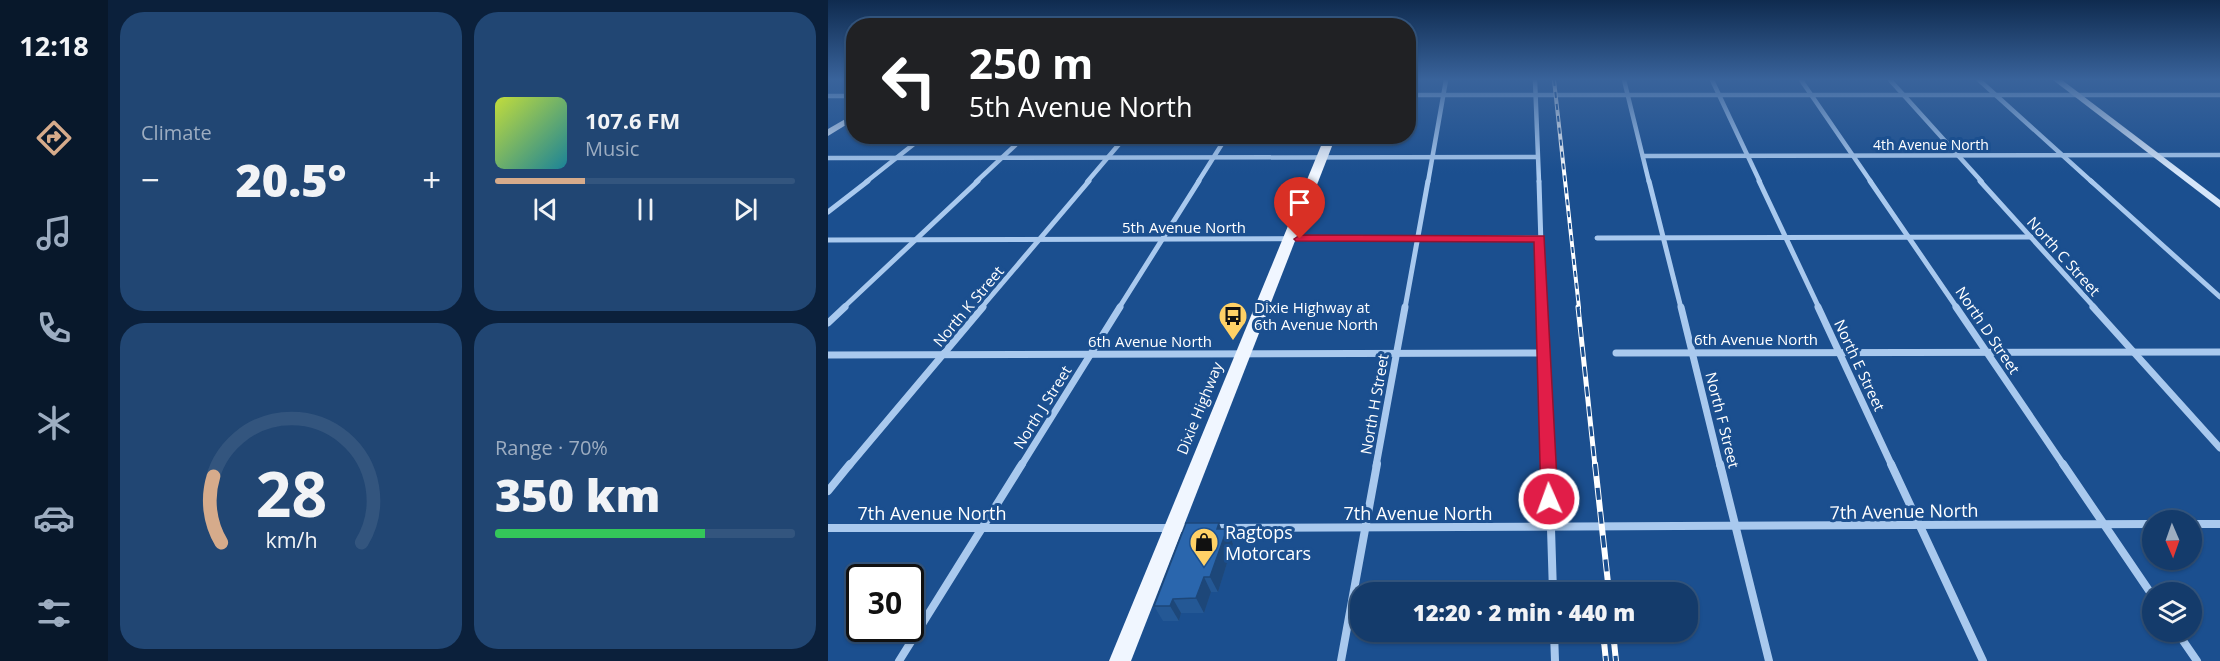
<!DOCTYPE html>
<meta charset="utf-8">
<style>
:root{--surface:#143b6b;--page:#214673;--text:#f1f3f6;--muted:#9dadc1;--line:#33557e;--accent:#d6ab8b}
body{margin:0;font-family:"Open Sans",sans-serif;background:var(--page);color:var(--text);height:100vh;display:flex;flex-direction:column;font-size:22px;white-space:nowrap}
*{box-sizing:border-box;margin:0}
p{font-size:20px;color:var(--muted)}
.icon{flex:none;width:33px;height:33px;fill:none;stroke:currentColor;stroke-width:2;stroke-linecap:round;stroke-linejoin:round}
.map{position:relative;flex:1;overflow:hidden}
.drawer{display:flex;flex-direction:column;gap:12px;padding:12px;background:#0b203b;width:720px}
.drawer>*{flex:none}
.guide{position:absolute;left:18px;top:18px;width:570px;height:126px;border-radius:24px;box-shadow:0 2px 4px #0004,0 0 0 2px var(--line);background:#202124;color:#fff;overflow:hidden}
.needle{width:39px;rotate:178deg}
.fabs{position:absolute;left:1314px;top:510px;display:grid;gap:12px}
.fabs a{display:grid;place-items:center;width:60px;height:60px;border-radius:50%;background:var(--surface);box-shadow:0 2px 4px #0004,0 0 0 2px var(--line);font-size:30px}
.speed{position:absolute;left:18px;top:564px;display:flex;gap:12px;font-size:30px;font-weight:700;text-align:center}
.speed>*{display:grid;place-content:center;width:78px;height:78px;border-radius:50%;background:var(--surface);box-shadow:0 2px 4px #0004,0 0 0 2px var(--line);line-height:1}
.speed .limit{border:3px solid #111;border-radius:9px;background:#fff;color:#111}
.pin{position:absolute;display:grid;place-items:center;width:51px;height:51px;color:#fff;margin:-62px -26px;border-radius:50% 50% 50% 0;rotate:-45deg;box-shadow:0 0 6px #0007}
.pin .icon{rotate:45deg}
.me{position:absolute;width:66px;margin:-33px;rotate:358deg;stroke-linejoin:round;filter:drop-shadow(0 0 4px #0008)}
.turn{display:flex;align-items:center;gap:21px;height:126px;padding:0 24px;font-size:27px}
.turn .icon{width:78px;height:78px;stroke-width:2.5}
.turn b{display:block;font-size:42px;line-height:51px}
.big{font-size:45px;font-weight:800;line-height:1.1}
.drawer .widget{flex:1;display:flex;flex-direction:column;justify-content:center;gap:9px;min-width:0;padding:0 21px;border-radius:24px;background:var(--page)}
.drawer .dial{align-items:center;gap:0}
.dial svg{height:156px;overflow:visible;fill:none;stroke:var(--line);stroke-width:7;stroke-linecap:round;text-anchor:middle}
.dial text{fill:var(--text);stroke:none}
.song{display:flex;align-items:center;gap:18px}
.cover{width:72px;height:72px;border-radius:9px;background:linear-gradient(135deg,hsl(70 70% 55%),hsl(190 70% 35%))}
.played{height:6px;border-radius:3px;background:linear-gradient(90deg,var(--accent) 30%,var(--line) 30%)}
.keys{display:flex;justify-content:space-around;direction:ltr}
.heat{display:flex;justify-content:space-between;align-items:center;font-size:33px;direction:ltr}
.charge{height:9px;border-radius:4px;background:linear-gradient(90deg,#34c759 70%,var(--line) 0)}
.drawer .tiles{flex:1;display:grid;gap:12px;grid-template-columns:repeat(2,1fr)}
.trip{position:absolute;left:522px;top:582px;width:348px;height:60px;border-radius:24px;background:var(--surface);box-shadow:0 2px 4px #0004,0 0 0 2px var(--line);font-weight:800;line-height:60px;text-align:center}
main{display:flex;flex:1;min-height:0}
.tab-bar{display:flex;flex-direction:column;width:108px;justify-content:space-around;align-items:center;background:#08182b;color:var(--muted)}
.tab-bar .icon{width:42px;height:42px}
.tab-bar .selected{color:var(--accent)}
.tab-bar b{font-size:27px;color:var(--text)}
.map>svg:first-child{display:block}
</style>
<main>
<nav class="tab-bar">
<b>12:18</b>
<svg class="icon selected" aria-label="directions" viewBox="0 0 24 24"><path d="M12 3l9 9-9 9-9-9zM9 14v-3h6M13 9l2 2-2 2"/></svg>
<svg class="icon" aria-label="music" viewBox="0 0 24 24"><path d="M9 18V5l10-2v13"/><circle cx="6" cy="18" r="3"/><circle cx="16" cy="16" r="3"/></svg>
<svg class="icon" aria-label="phone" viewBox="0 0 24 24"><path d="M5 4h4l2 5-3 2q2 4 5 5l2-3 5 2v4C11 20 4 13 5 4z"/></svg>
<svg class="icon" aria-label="climate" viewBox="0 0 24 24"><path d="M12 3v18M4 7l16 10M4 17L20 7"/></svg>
<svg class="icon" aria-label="car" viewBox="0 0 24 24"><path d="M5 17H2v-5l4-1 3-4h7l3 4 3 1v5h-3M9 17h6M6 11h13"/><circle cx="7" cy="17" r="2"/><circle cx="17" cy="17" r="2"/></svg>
<svg class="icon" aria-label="filters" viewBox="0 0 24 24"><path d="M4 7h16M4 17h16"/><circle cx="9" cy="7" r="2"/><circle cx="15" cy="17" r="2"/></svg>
</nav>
<section class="drawer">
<div class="tiles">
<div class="widget"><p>Climate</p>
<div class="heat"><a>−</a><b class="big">20.5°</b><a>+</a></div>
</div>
<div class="widget">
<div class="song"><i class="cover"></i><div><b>107.6 FM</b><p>Music</p></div></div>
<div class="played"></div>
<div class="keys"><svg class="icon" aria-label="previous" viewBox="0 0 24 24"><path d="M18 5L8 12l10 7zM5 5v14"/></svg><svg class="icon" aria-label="pause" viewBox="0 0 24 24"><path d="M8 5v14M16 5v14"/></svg><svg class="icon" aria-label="next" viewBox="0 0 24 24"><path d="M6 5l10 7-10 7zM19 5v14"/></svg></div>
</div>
<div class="widget dial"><svg viewBox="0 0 100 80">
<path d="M14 69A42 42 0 1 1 86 69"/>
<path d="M14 69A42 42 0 0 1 10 35" stroke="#d6ab8b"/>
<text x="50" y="56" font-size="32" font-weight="700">28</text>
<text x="50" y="72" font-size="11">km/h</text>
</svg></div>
<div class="widget"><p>Range · 70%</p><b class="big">350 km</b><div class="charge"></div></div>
</div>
</section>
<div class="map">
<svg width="1392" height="661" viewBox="0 0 1392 661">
<rect width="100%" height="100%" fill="#1b4f8f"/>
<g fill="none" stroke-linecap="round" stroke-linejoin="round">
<g stroke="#a9c9ee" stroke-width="4.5">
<polyline points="707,80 711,182"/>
<polyline points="796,80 821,182"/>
<polyline points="884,80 932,182"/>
<polyline points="973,80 1043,182"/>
<polyline points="1062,80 1154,182"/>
<polyline points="1151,80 1264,182"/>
<polyline points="580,95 1392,95"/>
<polyline points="0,96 26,96"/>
<polyline points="815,156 1392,155"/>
<polyline points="0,158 709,157"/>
<polyline points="38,182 96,136"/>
<polyline points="148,182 197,136"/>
<polyline points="259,182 298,136"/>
<polyline points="370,182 399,136"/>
<polyline points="600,182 618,80"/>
</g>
<g stroke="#a9c9ee" stroke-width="5">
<polyline points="711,181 715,308"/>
<polyline points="821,181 853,308"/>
<polyline points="931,181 991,308"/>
<polyline points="1042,181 1129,308"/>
<polyline points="1152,181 1267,308"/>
<polyline points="1263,181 1392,297"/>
<polyline points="0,212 40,181"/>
<polyline points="769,238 1203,237"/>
<polyline points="0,240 712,238"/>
<polyline points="15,308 150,181"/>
<polyline points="153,308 261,181"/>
<polyline points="291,308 371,181"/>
<polyline points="577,308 600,181"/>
</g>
<g stroke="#a9c9ee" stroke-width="7">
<polyline points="715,307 721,466"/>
<polyline points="853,307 892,466"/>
<polyline points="990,307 1064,466"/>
<polyline points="1128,307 1236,466"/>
<polyline points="1265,307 1392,448"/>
<polyline points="0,323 17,307"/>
<polyline points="788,353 1392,352"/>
<polyline points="0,355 716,353"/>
<polyline points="21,466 155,307"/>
<polyline points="193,466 292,307"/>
<polyline points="548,466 577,307"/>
</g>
<g stroke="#a9c9ee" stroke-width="8">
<polyline points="721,464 725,592"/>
<polyline points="892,464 941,661"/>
<polyline points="1063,464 1155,661"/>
<polyline points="1235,464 1324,595"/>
<polyline points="0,491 22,464"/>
<polyline points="1364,524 1392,524"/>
<polyline points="0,528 364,528"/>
<polyline points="386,528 1324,524"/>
<polyline points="726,632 727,661"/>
<polyline points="1349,632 1369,661"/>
<polyline points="71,661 194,464"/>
<polyline points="513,661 549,464"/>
</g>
<g fill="#d6e6fa" fill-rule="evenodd">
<polygon points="1225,80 1234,80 1392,200 1392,208"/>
<polygon points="26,114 26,120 0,136 0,129"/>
</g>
<polygon fill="#f0f6ff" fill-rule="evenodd" points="497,136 508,136 303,661 281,661"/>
<g stroke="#fff" stroke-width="4">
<polyline id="rail-far2" points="726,80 751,308"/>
</g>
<g stroke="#fff" stroke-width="5">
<polyline id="rail-far1" points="750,307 767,466"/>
</g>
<g stroke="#fff" stroke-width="6">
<g id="rail">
<polyline points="767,464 781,592"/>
<polyline points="775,632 778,661"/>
<polyline points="785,632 788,661"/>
</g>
</g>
<use href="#rail-far2" stroke="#1b4f8f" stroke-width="2" stroke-dasharray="6" stroke-linecap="butt"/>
<use href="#rail-far1" stroke="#1b4f8f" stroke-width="3" stroke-dasharray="10" stroke-linecap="butt"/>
<use href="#rail" stroke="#1b4f8f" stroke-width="4" stroke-dasharray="12" stroke-linecap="butt"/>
</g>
<polygon fill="#245895" points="394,529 399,529 405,544 390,592 383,592 376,613 353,613 351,621 335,621 326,606"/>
<g fill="#1d4779">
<polygon points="391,523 396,535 399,529 405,544 390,592 382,577 389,529"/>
<polygon points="376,577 383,592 376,613 368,598"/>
<polygon points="345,599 353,613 351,621 342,606"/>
</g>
<polygon fill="#2a66ad" stroke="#1d4779" stroke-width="1.5" points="358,523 391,523 389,529 399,529 382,577 376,577 368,598 345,599 342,606 326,606"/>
<linearGradient id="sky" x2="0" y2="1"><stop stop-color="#0f2b4f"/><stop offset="0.46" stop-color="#39639b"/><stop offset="1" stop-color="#39639b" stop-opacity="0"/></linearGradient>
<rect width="1392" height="173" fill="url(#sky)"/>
<polygon fill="#e11d48" stroke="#92132f" stroke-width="1.5" points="472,235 716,236 730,499 727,504 715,504 713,499 706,242 468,241 466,239"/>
<defs>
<g id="bus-pin" transform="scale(1.5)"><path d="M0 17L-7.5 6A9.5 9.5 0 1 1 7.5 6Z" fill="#ffd166" stroke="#1b4f8f"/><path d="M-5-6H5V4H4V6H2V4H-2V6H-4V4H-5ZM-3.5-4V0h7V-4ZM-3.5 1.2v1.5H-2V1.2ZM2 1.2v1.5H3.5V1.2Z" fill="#111"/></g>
<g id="shop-pin" transform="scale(1.5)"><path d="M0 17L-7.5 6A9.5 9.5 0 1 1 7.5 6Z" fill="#ffd166" stroke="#1b4f8f"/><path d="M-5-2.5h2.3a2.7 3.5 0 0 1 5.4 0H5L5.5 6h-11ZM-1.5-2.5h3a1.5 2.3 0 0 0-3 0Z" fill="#111"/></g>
</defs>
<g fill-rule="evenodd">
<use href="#bus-pin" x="405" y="316"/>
<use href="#shop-pin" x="376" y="542"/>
</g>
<g text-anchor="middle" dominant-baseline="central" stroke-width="6" stroke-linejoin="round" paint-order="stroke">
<g font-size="14" fill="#fff" stroke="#1b4f8f">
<text x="1103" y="144">4th Avenue North</text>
</g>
<g font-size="15" fill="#fff" stroke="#1b4f8f">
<text x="356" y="227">5th Avenue North</text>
<text transform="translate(1236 256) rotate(48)">North C Street</text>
<text transform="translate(140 306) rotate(-50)">North K Street</text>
<text transform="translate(1160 330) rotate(56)">North D Street</text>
<text x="928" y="339">6th Avenue North</text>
<text x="322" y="341">6th Avenue North</text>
<text transform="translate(1032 365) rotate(65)">North E Street</text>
<text transform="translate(546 404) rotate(-80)">North H Street</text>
<text transform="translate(214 407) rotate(-58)">North J Street</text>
<text transform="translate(371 408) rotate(-68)">Dixie Highway</text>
<text transform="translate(895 420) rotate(76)">North F Street</text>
</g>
<g font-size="15" fill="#fff" stroke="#1b4f8f" text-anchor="start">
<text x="426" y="307">Dixie Highway at<tspan x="426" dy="17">6th Avenue North</tspan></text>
</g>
<g font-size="18" fill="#fff" stroke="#1b4f8f">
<text transform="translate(1076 511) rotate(-1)">7th Avenue North</text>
<text x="104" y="513">7th Avenue North</text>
<text x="590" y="513">7th Avenue North</text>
</g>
<g font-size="18" fill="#fff" stroke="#1b4f8f" text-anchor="start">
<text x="397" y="532">Ragtops<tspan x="397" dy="21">Motorcars</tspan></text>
</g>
</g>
</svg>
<div class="fabs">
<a><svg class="needle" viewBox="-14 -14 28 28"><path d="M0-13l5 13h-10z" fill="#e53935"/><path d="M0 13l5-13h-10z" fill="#9dadc1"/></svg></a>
<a><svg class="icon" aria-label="layers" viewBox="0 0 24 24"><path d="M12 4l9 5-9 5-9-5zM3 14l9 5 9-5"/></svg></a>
</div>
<div class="speed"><div class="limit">30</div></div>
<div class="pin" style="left:472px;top:239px;background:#d93025"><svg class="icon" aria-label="arrive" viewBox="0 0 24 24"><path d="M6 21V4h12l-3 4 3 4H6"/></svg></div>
<svg class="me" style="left:721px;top:499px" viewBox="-20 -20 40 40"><circle r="17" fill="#e11d48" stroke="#fff" stroke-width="3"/><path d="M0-11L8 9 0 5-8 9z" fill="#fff"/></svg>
<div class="trip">12:20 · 2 min · 440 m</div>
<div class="guide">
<div class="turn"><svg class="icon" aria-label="left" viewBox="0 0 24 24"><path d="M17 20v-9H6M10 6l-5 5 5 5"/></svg><div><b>250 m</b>5th Avenue North</div></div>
</div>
</div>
</main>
